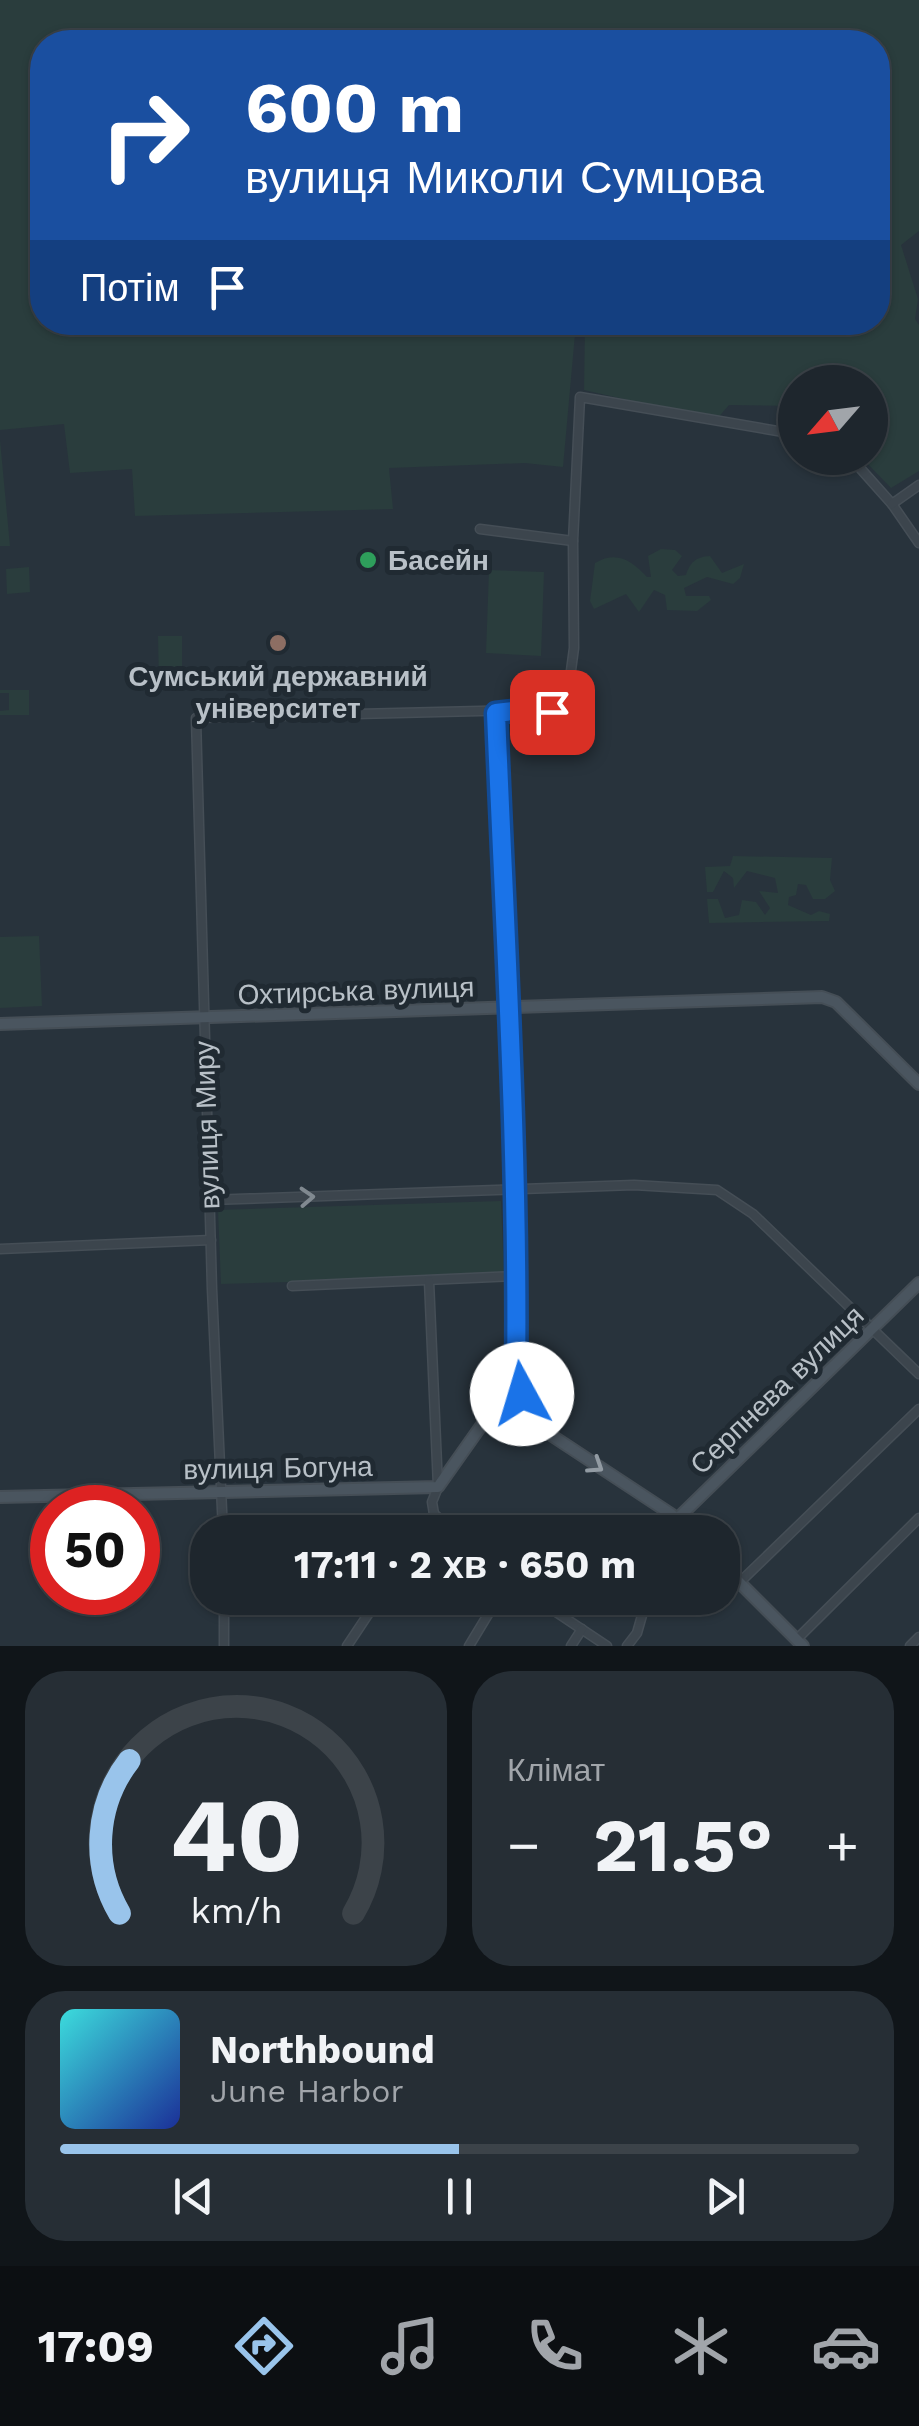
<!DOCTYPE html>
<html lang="uk">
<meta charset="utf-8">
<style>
:root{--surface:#1e262d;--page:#262e35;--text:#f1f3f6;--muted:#a1a5aa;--line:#3c4349;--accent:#99c4eb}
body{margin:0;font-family:"Work Sans",sans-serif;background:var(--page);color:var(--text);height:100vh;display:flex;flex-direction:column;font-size:38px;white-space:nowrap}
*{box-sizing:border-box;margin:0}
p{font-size:32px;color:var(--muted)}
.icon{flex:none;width:55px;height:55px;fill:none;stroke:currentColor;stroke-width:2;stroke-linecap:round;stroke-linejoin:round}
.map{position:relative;height:1646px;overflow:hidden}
.details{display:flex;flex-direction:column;gap:25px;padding:25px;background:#101519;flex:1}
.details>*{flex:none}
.guide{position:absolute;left:30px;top:30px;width:860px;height:305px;border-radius:40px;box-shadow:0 2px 8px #0004,0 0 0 2px var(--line);background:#1a4fa0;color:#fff;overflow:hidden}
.needle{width:65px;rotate:242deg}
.buttons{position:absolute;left:778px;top:365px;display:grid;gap:20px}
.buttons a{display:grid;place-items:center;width:110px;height:110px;border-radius:50%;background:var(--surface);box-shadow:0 2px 8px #0004,0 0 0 2px var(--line);font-size:50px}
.speed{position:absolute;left:30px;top:1485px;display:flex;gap:20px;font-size:50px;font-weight:700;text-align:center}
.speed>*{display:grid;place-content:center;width:130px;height:130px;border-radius:50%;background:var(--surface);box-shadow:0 2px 8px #0004,0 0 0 2px var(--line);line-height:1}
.speed .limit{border:15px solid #d22;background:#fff;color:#111}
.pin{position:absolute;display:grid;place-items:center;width:85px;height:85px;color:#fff;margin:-42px;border-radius:20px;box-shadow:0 5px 15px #0006}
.me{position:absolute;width:110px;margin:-55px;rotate:354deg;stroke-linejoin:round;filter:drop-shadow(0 0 8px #0008)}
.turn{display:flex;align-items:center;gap:35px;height:210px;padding:0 50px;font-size:45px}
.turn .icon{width:130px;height:130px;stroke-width:2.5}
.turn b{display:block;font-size:70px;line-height:85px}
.then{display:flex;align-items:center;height:95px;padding:0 50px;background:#0003;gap:20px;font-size:38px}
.big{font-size:75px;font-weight:700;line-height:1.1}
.details .tile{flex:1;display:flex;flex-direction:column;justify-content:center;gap:15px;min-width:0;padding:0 35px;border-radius:40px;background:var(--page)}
.details .dial{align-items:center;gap:0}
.dial svg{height:260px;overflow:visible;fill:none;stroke:var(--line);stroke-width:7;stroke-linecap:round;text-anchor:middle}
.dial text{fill:var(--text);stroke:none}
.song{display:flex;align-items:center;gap:30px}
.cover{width:120px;height:120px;border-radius:15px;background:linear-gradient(135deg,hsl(180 70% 55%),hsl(230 70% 35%))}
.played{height:10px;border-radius:5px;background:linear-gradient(90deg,var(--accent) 50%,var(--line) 50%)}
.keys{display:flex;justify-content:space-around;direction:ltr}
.heat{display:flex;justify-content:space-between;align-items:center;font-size:55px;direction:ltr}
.details .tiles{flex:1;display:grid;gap:25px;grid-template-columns:1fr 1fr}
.tile:last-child{grid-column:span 2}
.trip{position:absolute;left:190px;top:1515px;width:550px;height:100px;border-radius:40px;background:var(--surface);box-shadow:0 2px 8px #0004,0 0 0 2px var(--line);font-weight:700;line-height:100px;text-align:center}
.menu{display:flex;height:160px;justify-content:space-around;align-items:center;background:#0c0f12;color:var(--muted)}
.menu .icon{width:70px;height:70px}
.menu .on{color:var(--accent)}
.menu b{font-size:45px;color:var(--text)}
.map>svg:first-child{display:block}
</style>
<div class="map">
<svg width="919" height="1646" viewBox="0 0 919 1646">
<rect width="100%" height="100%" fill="#28333c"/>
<g fill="#2a3d3d">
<polygon points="0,0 919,0 919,231 901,245 918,299 915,319 919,325 919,471 891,488 862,458 870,458 870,382 795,382 795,406 729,405 716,420 584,390 585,323 878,322 878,42 42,42 42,322 576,323 563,467 525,463 389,468 393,509 135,516 132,469 70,473 64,424 0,430"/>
<polygon points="0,440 10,546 0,546"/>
<path d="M661,549L675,550L682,556L672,570L678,576L686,575C690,563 695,557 710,556L722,573L744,564L740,578L733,584L707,577L684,588L686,596H709L711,600L697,611L667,610L665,595L654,590L639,612L626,594L594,609L590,601L595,563C617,550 632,561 647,577H651L648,556Z"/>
<polygon points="29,567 30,592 7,594 6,569"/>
<polygon points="489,570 544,572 541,656 486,653"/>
<polygon points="158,636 182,636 182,682 159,682"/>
<polygon points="0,690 29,690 29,715 0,715 0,711 9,710 9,693 0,693"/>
<polygon points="733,856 832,858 830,880 835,891 825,899 813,899 806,885 798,884 796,895 789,897 788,905 811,915 819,911 830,914 829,921 709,923 707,899 718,899 725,918 739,915 742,900 756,902 765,915 770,908 759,891 778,893 775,878 747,871 734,888 733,878 724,871 713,892 707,892 705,867 730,866"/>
<polygon points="39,936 42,1006 0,1008 0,937"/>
<polygon points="501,1201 504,1276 221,1284 218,1210"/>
</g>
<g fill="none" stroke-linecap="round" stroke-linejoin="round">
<g stroke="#454e56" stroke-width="11">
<g id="street">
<polyline points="851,458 892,504 919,543"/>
<polyline points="892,504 919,485"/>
<polyline points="480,529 573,541"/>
<polyline points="525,709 562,688 571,678"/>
<polyline points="497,713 507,1017 517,1182 516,1382"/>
<polyline points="210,1200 634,1185 717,1190 753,1214 919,1374"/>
<polyline points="0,1249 211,1240"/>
<polyline points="292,1286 517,1276"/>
<polyline points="434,1514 455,1532"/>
<polyline points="223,1532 212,1289 196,718 521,710 552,713 563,703 568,693 574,648 573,541 580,397 795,434"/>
<polyline points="421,1532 434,1514 432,1502 438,1487 429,1281"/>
<polyline points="740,1582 919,1409"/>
<polyline points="224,1598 224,1646"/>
<polyline points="535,1598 607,1646"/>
<polyline points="797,1639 919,1518"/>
<polyline points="347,1646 379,1598"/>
<polyline points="469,1646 498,1598"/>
<polyline points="571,1646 582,1629"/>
<polyline points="627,1646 637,1633 647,1598"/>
<polyline points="910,1646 919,1637"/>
</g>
</g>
<g stroke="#454e56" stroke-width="14">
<g id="secondary">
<polyline points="0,1024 822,997 836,1002 919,1084"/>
<path d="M516,1412C525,1405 522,1391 516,1382L502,1390L499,1402L503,1409L516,1412L671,1514L691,1532"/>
<polyline points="0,1497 438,1487 481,1426 503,1409"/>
<polyline points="677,1519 919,1283"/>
<polyline points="722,1565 803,1646"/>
</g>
</g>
<use href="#street" stroke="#3c454d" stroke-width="8"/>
<use href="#secondary" stroke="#4a555f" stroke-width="10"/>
</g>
<defs><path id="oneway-chevron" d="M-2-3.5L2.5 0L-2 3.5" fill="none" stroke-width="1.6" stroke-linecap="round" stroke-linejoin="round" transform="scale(2.5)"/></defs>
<use stroke="#808990" href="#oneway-chevron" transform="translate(307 1197) rotate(-3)"/>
<use stroke="#929ba3" href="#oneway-chevron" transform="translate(596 1466) rotate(33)"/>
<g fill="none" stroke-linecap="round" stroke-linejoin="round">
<g stroke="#114b97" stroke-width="25">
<path id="route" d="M522,1394L516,1382C519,1159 505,936 496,713L521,710L552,712"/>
</g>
<use href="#route" stroke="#1a73e8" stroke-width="18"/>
</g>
<circle fill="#2e9e5b" stroke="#202a32" stroke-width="4" cx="368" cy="560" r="10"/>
<circle fill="#8d6e63" stroke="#202a32" stroke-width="4" cx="278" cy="643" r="10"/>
<g text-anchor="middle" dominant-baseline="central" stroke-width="10" stroke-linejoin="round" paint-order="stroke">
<g font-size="28" font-weight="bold" fill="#b8c0c7" stroke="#202a32" text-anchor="start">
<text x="388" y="560">Басейн</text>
<text x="278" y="676" text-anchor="middle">Сумський державний<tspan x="278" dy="32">університет</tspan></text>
</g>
<g font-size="28" fill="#b8c0c7" stroke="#202a32">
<text transform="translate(356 991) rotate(-2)">Охтирська вулиця</text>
<text transform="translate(207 1125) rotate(-92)">вулиця Миру</text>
<text transform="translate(777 1390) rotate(-44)">Серпнева вулиця</text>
<text transform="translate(278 1468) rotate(-1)">вулиця Богуна</text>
</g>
</g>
</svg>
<div class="buttons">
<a><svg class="needle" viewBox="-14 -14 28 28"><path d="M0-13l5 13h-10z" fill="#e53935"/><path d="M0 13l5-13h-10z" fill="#a1a5aa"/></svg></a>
</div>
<div class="speed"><div class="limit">50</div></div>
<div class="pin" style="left:552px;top:712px;background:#d93025"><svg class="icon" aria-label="arrive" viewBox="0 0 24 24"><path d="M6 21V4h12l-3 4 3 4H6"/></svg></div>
<svg class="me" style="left:522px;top:1394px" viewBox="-20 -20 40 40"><circle r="19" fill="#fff"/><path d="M0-13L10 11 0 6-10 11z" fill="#1a73e8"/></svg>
<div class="trip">17:11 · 2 хв · 650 m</div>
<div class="guide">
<div class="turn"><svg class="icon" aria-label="right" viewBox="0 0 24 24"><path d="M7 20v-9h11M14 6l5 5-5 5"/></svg><div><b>600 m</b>вулиця Миколи Сумцова</div></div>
<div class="then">Потім<svg class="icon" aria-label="arrive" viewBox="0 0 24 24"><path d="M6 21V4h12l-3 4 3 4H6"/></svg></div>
</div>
</div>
<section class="details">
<div class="tiles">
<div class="tile dial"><svg viewBox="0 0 100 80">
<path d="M14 69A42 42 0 1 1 86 69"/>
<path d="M14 69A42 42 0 0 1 17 22" stroke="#99c4eb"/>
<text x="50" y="56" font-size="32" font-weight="700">40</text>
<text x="50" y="72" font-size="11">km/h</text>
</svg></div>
<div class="tile"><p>Клімат</p>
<div class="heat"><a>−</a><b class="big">21.5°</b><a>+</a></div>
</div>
<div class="tile">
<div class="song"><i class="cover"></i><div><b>Northbound</b><p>June Harbor</p></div></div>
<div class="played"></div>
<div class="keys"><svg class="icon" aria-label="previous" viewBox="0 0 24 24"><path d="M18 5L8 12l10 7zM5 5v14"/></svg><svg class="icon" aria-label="pause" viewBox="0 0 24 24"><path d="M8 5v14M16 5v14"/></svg><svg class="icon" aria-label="next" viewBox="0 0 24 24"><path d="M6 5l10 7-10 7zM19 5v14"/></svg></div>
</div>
</div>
</section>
<nav class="menu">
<b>17:09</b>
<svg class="icon on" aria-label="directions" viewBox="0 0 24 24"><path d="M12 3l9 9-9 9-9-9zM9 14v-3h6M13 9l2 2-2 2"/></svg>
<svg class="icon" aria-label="music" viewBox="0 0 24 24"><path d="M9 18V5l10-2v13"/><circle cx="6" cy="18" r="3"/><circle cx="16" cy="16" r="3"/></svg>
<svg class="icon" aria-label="phone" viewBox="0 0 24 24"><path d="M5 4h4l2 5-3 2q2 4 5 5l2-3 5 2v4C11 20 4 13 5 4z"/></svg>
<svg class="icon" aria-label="climate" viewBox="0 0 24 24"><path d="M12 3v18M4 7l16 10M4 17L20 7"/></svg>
<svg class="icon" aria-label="car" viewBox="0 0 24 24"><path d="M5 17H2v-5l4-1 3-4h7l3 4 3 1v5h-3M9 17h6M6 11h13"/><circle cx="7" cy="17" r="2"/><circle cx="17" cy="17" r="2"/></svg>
</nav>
